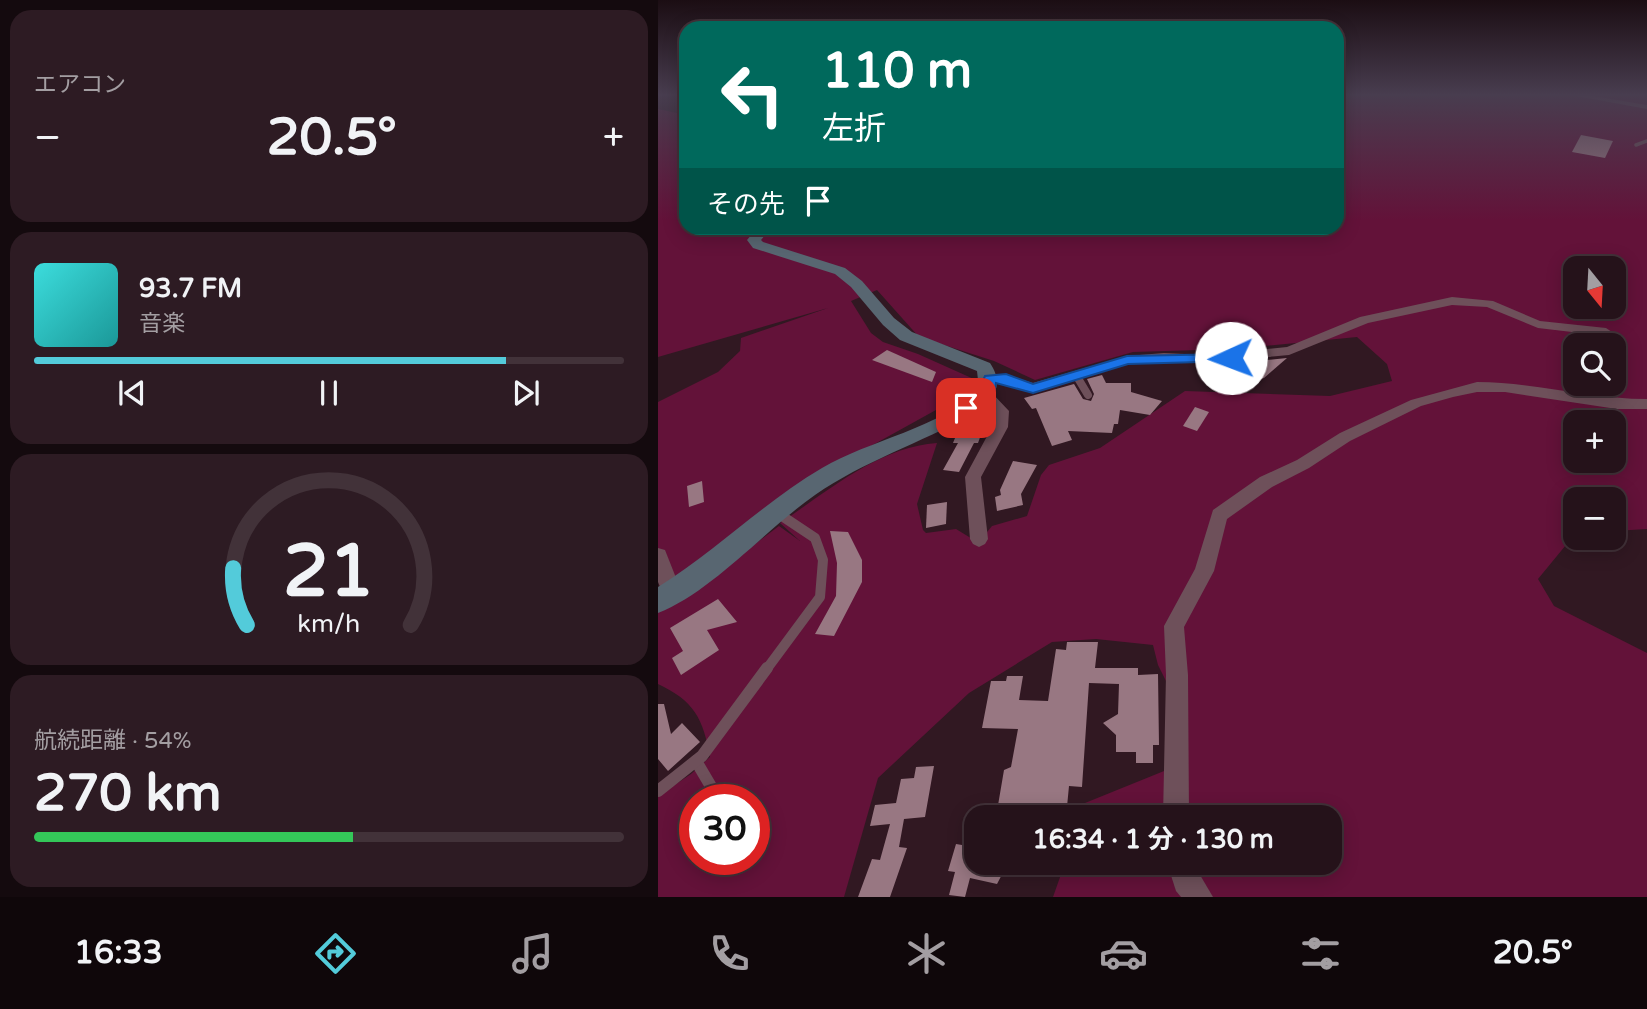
<!DOCTYPE html>
<html lang="ja">
<meta charset="utf-8">
<style>
:root{--surface:#25121a;--page:#2d1b23;--text:#f1f3f6;--muted:#a39ea2;--line:#423239;--accent:#53cbda}
body{margin:0;font-family:"Varela Round","Noto Sans JP",sans-serif;background:var(--page);color:var(--text);height:100vh;display:flex;flex-direction:column;font-size:26px;white-space:nowrap}
*{box-sizing:border-box;margin:0}
p{font-size:23px;color:var(--muted)}
.icon{flex:none;width:38px;height:38px;fill:none;stroke:currentColor;stroke-width:2;stroke-linecap:round;stroke-linejoin:round}
.map{position:relative;flex:1;overflow:hidden}
.drawer{display:flex;flex-direction:column;gap:10px;padding:10px;background:#140a0e;width:658px}
.drawer>*{flex:none}
.top-card{position:absolute;left:21px;top:21px;width:665px;height:214px;border-radius:21px;box-shadow:0 4px 18px #0003,0 0 0 2px var(--line);background:#00695c;color:#fff;overflow:hidden}
.needle{width:46px;rotate:162deg}
.buttons{position:absolute;left:905px;top:256px;display:grid;gap:14px}
.buttons a{display:grid;place-items:center;width:63px;height:63px;border-radius:14px;background:var(--surface);box-shadow:0 4px 18px #0003,0 0 0 2px var(--line);font-size:35px}
.speed{position:absolute;left:21px;top:784px;display:flex;gap:14px;font-size:35px;font-weight:700;text-align:center}
.speed>*{display:grid;place-content:center;width:91px;height:91px;border-radius:50%;background:var(--surface);box-shadow:0 4px 18px #0003,0 0 0 2px var(--line);line-height:1}
.speed .limit{border:10px solid #d22;background:#fff;color:#111}
.pin{position:absolute;display:grid;place-items:center;width:60px;height:60px;color:#fff;margin:-30px;border-radius:14px;box-shadow:0 4px 10px #0006}
.me{position:absolute;width:77px;margin:-38px;rotate:268deg;stroke-linejoin:round;filter:drop-shadow(0 0 5px #0008)}
.turn{display:flex;align-items:center;gap:24px;height:147px;padding:0 28px;font-size:32px}
.turn .icon{width:91px;height:91px;stroke-width:2.5}
.turn b{display:block;font-size:49px;line-height:60px}
.then{display:flex;align-items:center;height:66px;padding:0 28px;background:#0003;gap:14px;font-size:26px}
.big{font-size:52px;font-weight:700;line-height:1.1}
.drawer .tile{flex:1;display:flex;flex-direction:column;justify-content:center;gap:10px;min-width:0;padding:0 24px;border-radius:21px;background:var(--page)}
.drawer .dial{align-items:center;gap:0}
.dial svg{height:182px;overflow:visible;fill:none;stroke:var(--line);stroke-width:7;stroke-linecap:round;text-anchor:middle}
.dial text{fill:var(--text);stroke:none}
.song{display:flex;align-items:center;gap:21px}
.cover{width:84px;height:84px;border-radius:10px;background:linear-gradient(135deg,hsl(180 70% 55%),hsl(180 70% 35%))}
.played{height:7px;border-radius:4px;background:linear-gradient(90deg,var(--accent) 80%,var(--line) 80%)}
.keys{display:flex;justify-content:space-around;direction:ltr}
.heat{display:flex;justify-content:space-between;align-items:center;font-size:38px;direction:ltr}
.charge{height:10px;border-radius:5px;background:linear-gradient(90deg,#34c759 54%,var(--line) 0)}
.trip{position:absolute;left:306px;top:805px;width:378px;height:70px;border-radius:21px;background:var(--surface);box-shadow:0 4px 18px #0003,0 0 0 2px var(--line);font-weight:700;line-height:70px;text-align:center}
.tabs{display:flex;height:112px;justify-content:space-around;align-items:center;background:#0f070a;color:var(--muted)}
.tabs .icon{width:49px;height:49px}
.tabs .on{color:var(--accent)}
.tabs b{font-size:32px;color:var(--text)}
main{display:flex;flex:1;min-height:0}
.map>svg:first-child{display:block}
</style>
<main>
<section class="drawer">
<div class="tile"><p>エアコン</p>
<div class="heat"><a>−</a><b class="big">20.5°</b><a>+</a></div>
</div>
<div class="tile">
<div class="song"><i class="cover"></i><div><b>93.7 FM</b><p>音楽</p></div></div>
<div class="played"></div>
<div class="keys"><svg class="icon" aria-label="previous" viewBox="0 0 24 24"><path d="M18 5L8 12l10 7zM5 5v14"/></svg><svg class="icon" aria-label="pause" viewBox="0 0 24 24"><path d="M8 5v14M16 5v14"/></svg><svg class="icon" aria-label="next" viewBox="0 0 24 24"><path d="M6 5l10 7-10 7zM19 5v14"/></svg></div>
</div>
<div class="tile dial"><svg viewBox="0 0 100 80">
<path d="M14 69A42 42 0 1 1 86 69"/>
<path d="M14 69A42 42 0 0 1 8 44" stroke="#53cbda"/>
<text x="50" y="56" font-size="32" font-weight="700">21</text>
<text x="50" y="72" font-size="11">km/h</text>
</svg></div>
<div class="tile"><p>航続距離 · 54%</p><b class="big">270 km</b><div class="charge"></div></div>
</section>
<div class="map">
<svg width="989" height="897" viewBox="0 0 989 897">
<rect width="100%" height="100%" fill="#311822"/>
<path fill="#631239" fill-rule="evenodd" d="M679,94H989V529L956,531V499H917V534L880,579L896,606L989,653V897H395L407,863H672V817H422L427,803L511,769L510,685L500,665L495,645L438,639L394,642L311,693L220,778L186,897H0V796L33,774L52,757C45,718 36,701 0,684V611L33,592L121,526L142,541L122,523C169,492 220,447 279,443L259,504L265,530L268,533L298,529L316,540L325,537L334,526L369,516L383,475L391,465L442,448L527,391L672,396L734,381L729,364L699,337L575,349L475,352L377,380L336,361L261,337L219,290L193,301L213,333L225,342L260,354L318,380L296,400L128,493L14,593L0,569V402L60,372L82,351L83,338L170,308L0,357V109L28,115V128L25,130L28,131V228H679ZM917,268H956V306H917ZM917,345H956V383H917ZM917,422H956V460H917ZM37,800H96V859H37Z"/>
<g fill="#987782">
<polygon points="923,135 955,141 947,158 914,152"/>
<polygon points="229,350 278,372 274,382 214,360"/>
<polygon points="629,358 606,378 592,382 579,363"/>
<polygon points="444,375 448,383 473,383 473,392 504,401 492,415 462,410 460,424 456,424 454,433 410,431 414,440 394,446 378,408 374,409 366,398 416,384 425,399 433,401 436,394 429,379"/>
<polygon points="537,407 551,412 539,431 525,426"/>
<polygon points="301,428 325,429 320,443 316,443 301,472 285,470 300,443 295,443"/>
<polygon points="355,461 379,465 363,494 365,505 339,511 337,497 343,495 342,490"/>
<polygon points="44,481 46,502 31,507 29,486"/>
<polygon points="289,502 288,524 268,528 269,505"/>
<polygon points="172,531 190,532 204,560 204,582 176,636 157,634 178,596 179,563"/>
<polygon points="60,599 79,622 49,630 61,650 23,675 14,658 25,651 12,628"/>
<polygon points="409,642 440,642 437,668 480,668 480,675 500,674 501,745 495,745 495,763 478,763 478,752 458,752 458,735 445,723 460,714 461,684 431,683 424,787 411,786 408,817 338,817 346,770 353,767 360,729 324,728 333,681 348,681 349,676 365,676 361,700 390,701 398,649 408,650"/>
<polygon points="0,704 6,704 13,734 24,723 42,742 10,771 0,759"/>
<polygon points="276,766 267,817 246,819 241,847 249,848 232,897 200,897 214,859 222,860 232,824 212,826 217,805 238,803 243,779 256,778 258,767"/>
<polygon points="305,842 318,843 318,863 350,863 339,884 312,878 307,897 291,895 297,872 290,871 298,844 304,845"/>
</g>
<g fill="none" stroke-linecap="round" stroke-linejoin="round">
<polyline stroke="#6e505a" stroke-width="3.5" points="978,145 989,141"/>
<polyline stroke="#6e505a" stroke-width="8" points="418,375 430,395"/>
<polyline stroke="#6e505a" stroke-width="10" points="108,670 162,597 165,560 157,538 121,514"/>
<g stroke="#6e505a" stroke-width="12">
<polyline points="38,761 61,800"/>
<polyline points="0,791 44,756 109,668"/>
</g>
<g fill="#6e505a" fill-rule="evenodd">
<polygon points="907,94 923,94 989,105 989,109"/>
<polygon points="794,297 835,301 882,321 948,328 954,332 948,336 880,328 829,307 794,305 710,323 631,355 548,363 506,361 470,364 375,393 347,383 327,382 325,379 332,375 348,375 375,383 469,356 506,353 548,355 629,347 702,317"/>
<path d="M819,382C876,382 932,399 989,399V409H959L847,392H819L795,397L763,406L692,441L651,468L614,487L569,519L556,571L526,627L530,675L531,817H505L508,675L506,626L537,569L555,510L602,477L639,460L682,433L753,400Z"/>
<polygon points="327,389 332,391 351,411 350,427 323,477 330,539 327,544 321,547 315,544 312,539 307,477 334,427 336,412 320,394"/>
<polygon points="0,548 7,550 24,593 21,599 14,602 7,599 0,582"/>
<polygon points="509,863 535,863 555,897 523,897 518,891"/>
</g>
<path fill="#586671" fill-rule="evenodd" d="M99,228H113L103,240L105,242L187,268L204,281L236,318L254,332L332,363C348,387 334,401 314,415C262,443 206,461 157,495C108,529 54,592 0,613V587C58,551 106,502 164,468C211,440 283,428 321,389L319,371L242,340L225,325L193,287L177,274L95,248L89,240Z"/>
</g>
<linearGradient id="sky" x2="0" y2="1"><stop stop-color="#1b0d13"/><stop offset="0.43" stop-color="#483d4f"/><stop offset="1" stop-color="#483d4f" stop-opacity="0"/></linearGradient>
<rect width="989" height="220" fill="url(#sky)"/>
<path fill="#1a73e8" stroke="#114b97" stroke-width="2" d="M573,354L578,355V361L470,364L375,393L338,383C337,399 322,409 308,413L300,408C316,391 316,402 327,376L348,374L375,384L469,356Z"/>
</svg>
<div class="buttons">
<a><svg class="needle" viewBox="-14 -14 28 28"><path d="M0-13l5 13h-10z" fill="#e53935"/><path d="M0 13l5-13h-10z" fill="#a39ea2"/></svg></a>
<a><svg class="icon" aria-label="search" viewBox="0 0 24 24"><circle cx="10" cy="10" r="6"/><path d="M15 15l6 6"/></svg></a>
<a>+</a>
<a>−</a>
</div>
<div class="speed"><div class="limit">30</div></div>
<div class="pin" style="left:308px;top:408px;background:#d93025"><svg class="icon" aria-label="arrive" viewBox="0 0 24 24"><path d="M6 21V4h12l-3 4 3 4H6"/></svg></div>
<svg class="me" style="left:573px;top:358px" viewBox="-20 -20 40 40"><circle r="19" fill="#fff"/><path d="M0-13L10 11 0 6-10 11z" fill="#1a73e8"/></svg>
<div class="trip">16:34 · 1 分 · 130 m</div>
<div class="top-card">
<div class="turn"><svg class="icon" aria-label="left" viewBox="0 0 24 24"><path d="M17 20v-9H6M10 6l-5 5 5 5"/></svg><div><b>110 m</b>左折</div></div>
<div class="then">その先<svg class="icon" aria-label="arrive" viewBox="0 0 24 24"><path d="M6 21V4h12l-3 4 3 4H6"/></svg></div>
</div>
</div>
</main>
<nav class="tabs">
<b>16:33</b>
<svg class="icon on" aria-label="directions" viewBox="0 0 24 24"><path d="M12 3l9 9-9 9-9-9zM9 14v-3h6M13 9l2 2-2 2"/></svg>
<svg class="icon" aria-label="music" viewBox="0 0 24 24"><path d="M9 18V5l10-2v13"/><circle cx="6" cy="18" r="3"/><circle cx="16" cy="16" r="3"/></svg>
<svg class="icon" aria-label="phone" viewBox="0 0 24 24"><path d="M5 4h4l2 5-3 2q2 4 5 5l2-3 5 2v4C11 20 4 13 5 4z"/></svg>
<svg class="icon" aria-label="climate" viewBox="0 0 24 24"><path d="M12 3v18M4 7l16 10M4 17L20 7"/></svg>
<svg class="icon" aria-label="car" viewBox="0 0 24 24"><path d="M5 17H2v-5l4-1 3-4h7l3 4 3 1v5h-3M9 17h6M6 11h13"/><circle cx="7" cy="17" r="2"/><circle cx="17" cy="17" r="2"/></svg>
<svg class="icon" aria-label="filters" viewBox="0 0 24 24"><path d="M4 7h16M4 17h16"/><circle cx="9" cy="7" r="2"/><circle cx="15" cy="17" r="2"/></svg>
<b>20.5°</b>
</nav>
